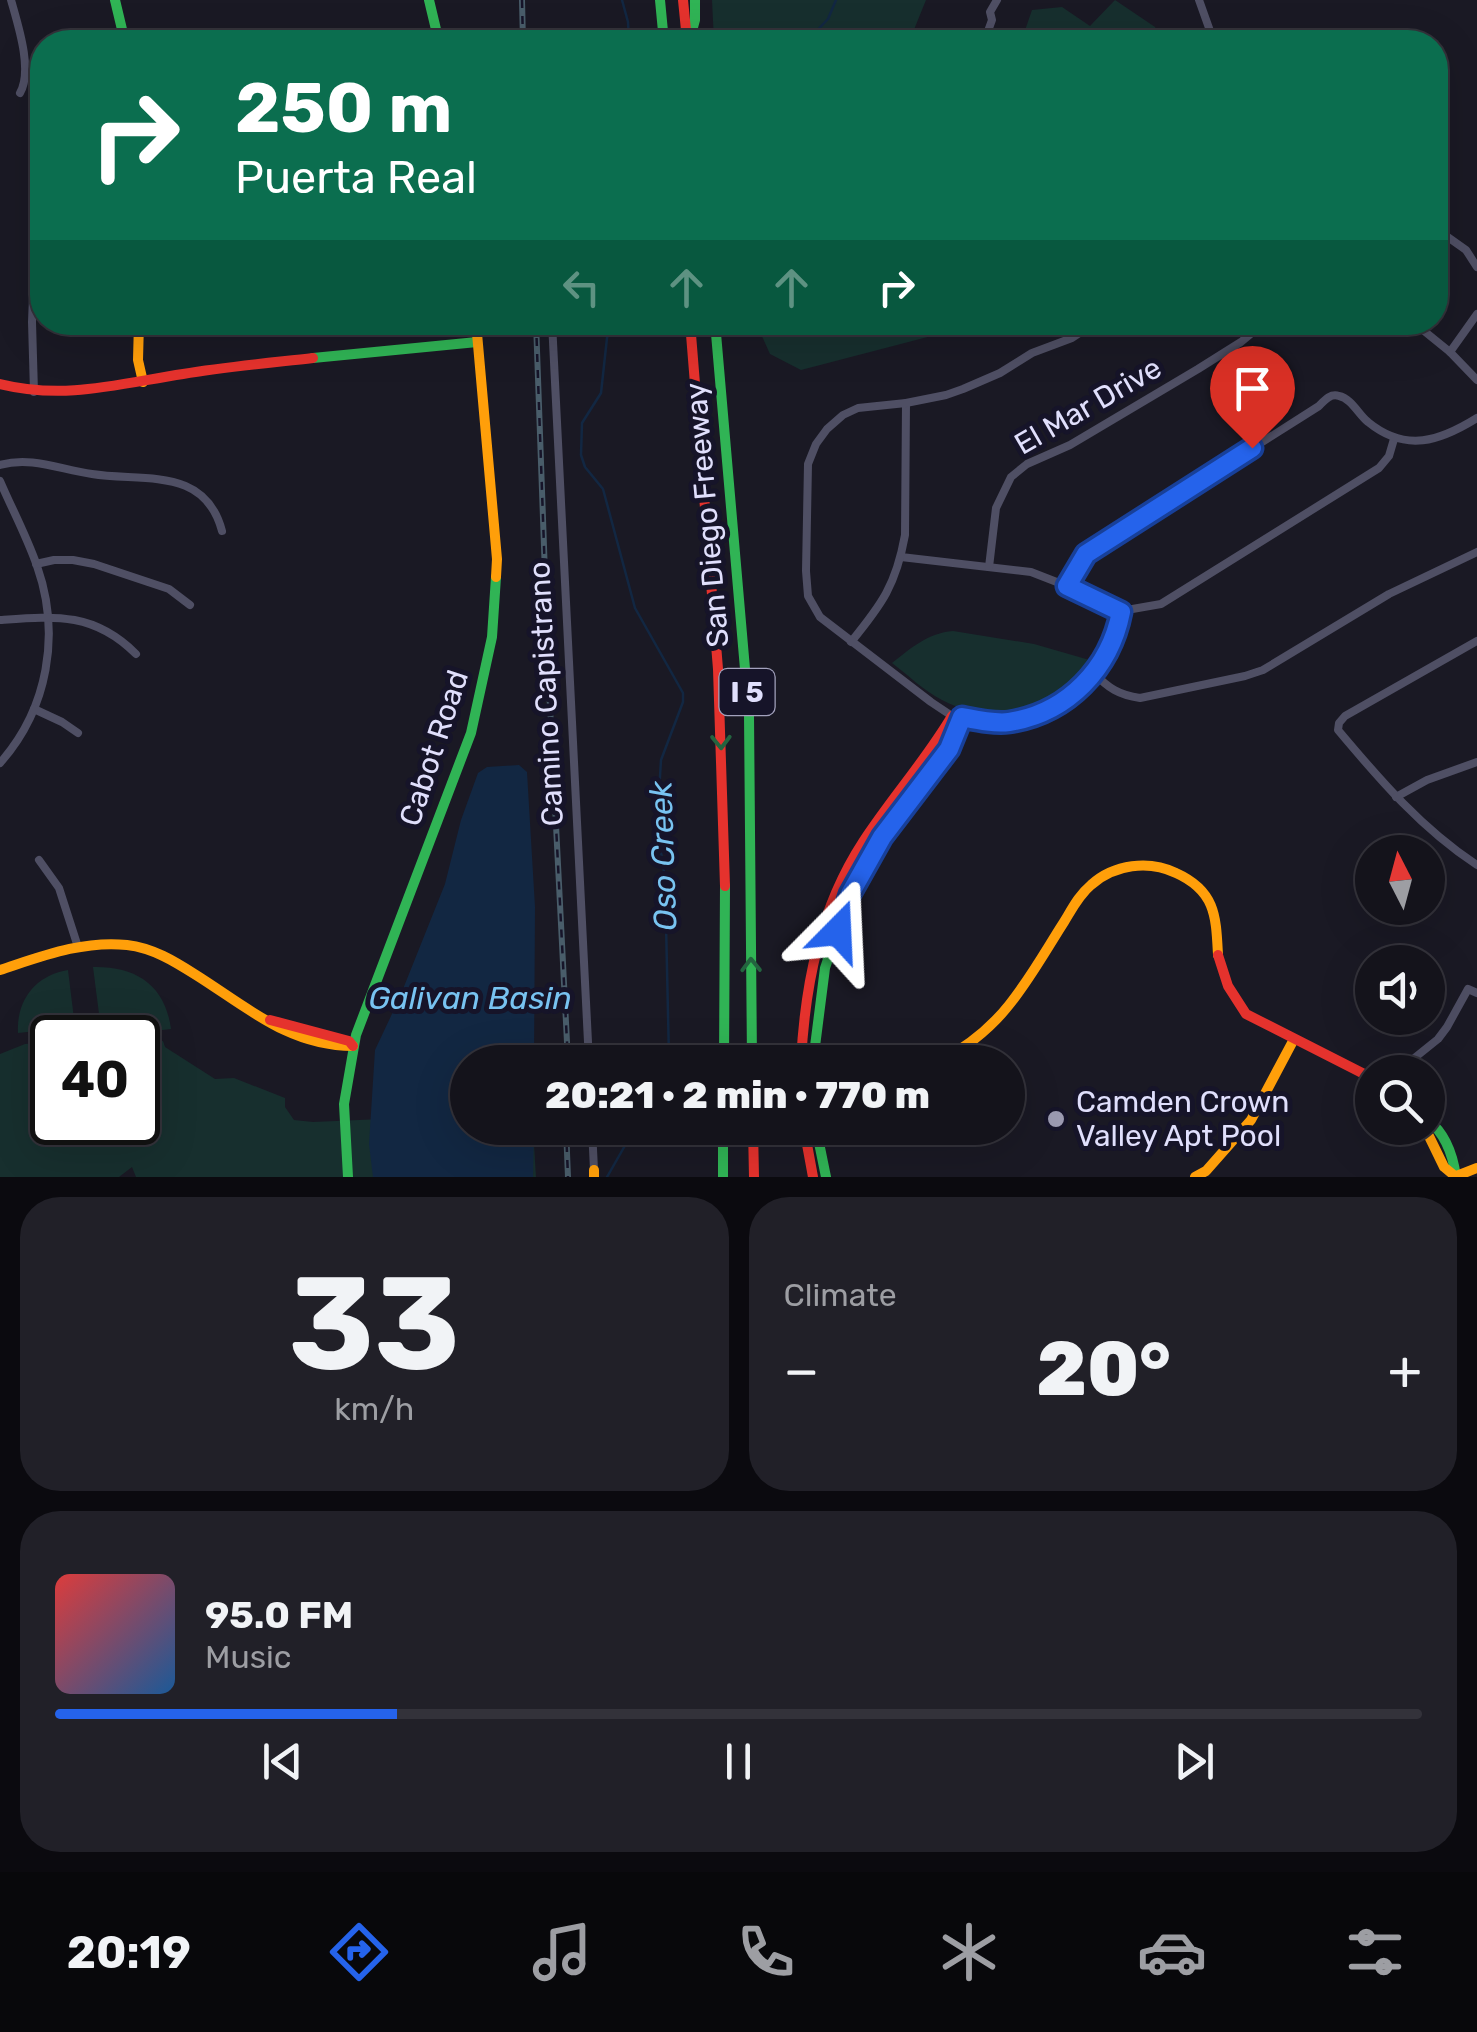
<!DOCTYPE html>
<meta charset="utf-8">
<style>
:root{--surface:#14131b;--page:#212028;--text:#f1f3f6;--muted:#9d9ea3;--line:#33323a;--accent:#2563eb}
body{margin:0;font-family:Rubik,sans-serif;background:var(--page);color:var(--text);height:100vh;display:flex;flex-direction:column;font-size:38px;white-space:nowrap}
*{box-sizing:border-box;margin:0}
p{font-size:32px;color:var(--muted)}
.icon{flex:none;width:55px;height:55px;fill:none;stroke:currentColor;stroke-width:2;stroke-linecap:round;stroke-linejoin:round}
.map{position:relative;height:1177px;overflow:hidden}
.sheet{display:flex;flex-direction:column;gap:20px;padding:20px;background:#0b0a0f;flex:1}
.sheet>*{flex:none}
.guide{position:absolute;left:30px;top:30px;width:1418px;height:305px;border-radius:40px;box-shadow:0 10px 40px #0002,0 0 0 2px var(--line);background:#0b6e4f;color:#fff;overflow:hidden}
.needle{width:65px;rotate:354deg}
.controls{position:absolute;left:1355px;top:835px;display:grid;gap:20px}
.controls a{display:grid;place-items:center;width:90px;height:90px;border-radius:50%;background:var(--surface);box-shadow:0 10px 40px #0002,0 0 0 2px var(--line);font-size:50px}
.speed{position:absolute;left:30px;top:1015px;display:flex;gap:20px;font-size:50px;font-weight:700;text-align:center}
.speed>*{display:grid;place-content:center;width:130px;height:130px;border-radius:50%;background:var(--surface);box-shadow:0 10px 40px #0002,0 0 0 2px var(--line);line-height:1}
.speed .limit{border:5px solid #111;border-radius:15px;background:#fff;color:#111}
.pin{position:absolute;display:grid;place-items:center;width:85px;height:85px;color:#fff;margin:-102px -42px;border-radius:50% 50% 50% 0;rotate:-45deg;box-shadow:0 0 10px #0007}
.pin .icon{rotate:45deg}
.me{position:absolute;width:110px;margin:-55px;rotate:21deg;stroke-linejoin:round;filter:drop-shadow(0 0 8px #0008)}
.turn{display:flex;align-items:center;gap:35px;height:210px;padding:0 40px;font-size:45px}
.turn .icon{width:130px;height:130px;stroke-width:2.5}
.turn b{display:block;font-size:70px;line-height:85px}
.lanes{display:flex;align-items:center;height:95px;padding:0 40px;background:#0003;justify-content:center;gap:50px;direction:ltr}
.lanes .off{opacity:.35}
.big{font-size:75px;font-weight:800;line-height:1.1}
.sheet .tile{flex:1;display:flex;flex-direction:column;justify-content:center;gap:15px;min-width:0;padding:0 35px;border-radius:40px;background:var(--page)}
.sheet .dial{align-items:center;gap:0}
.dial b{font-size:130px;line-height:1}
.song{display:flex;align-items:center;gap:30px}
.cover{width:120px;height:120px;border-radius:15px;background:linear-gradient(135deg,hsl(0 70% 55%),hsl(210 70% 35%))}
.played{height:10px;border-radius:5px;background:linear-gradient(90deg,var(--accent) 25%,var(--line) 25%)}
.keys{display:flex;justify-content:space-around;direction:ltr}
.heat{display:flex;justify-content:space-between;align-items:center;font-size:55px;direction:ltr}
.sheet .tiles{flex:1;display:grid;gap:20px;grid-template-columns:1fr 1fr}
.tile:last-child{grid-column:span 2}
.trip{position:absolute;left:450px;top:1045px;width:575px;height:100px;border-radius:50px;background:var(--surface);box-shadow:0 10px 40px #0002,0 0 0 2px var(--line);font-weight:800;line-height:100px;text-align:center}
.tabs{display:flex;height:160px;justify-content:space-around;align-items:center;background:#08080b;color:var(--muted)}
.tabs .icon{width:70px;height:70px}
.tabs .current{color:var(--accent)}
.tabs b{font-size:45px;color:var(--text)}
.map>svg:first-child{display:block}
</style>
<div class="map">
<svg width="1477" height="1177" viewBox="0 0 1477 1177">
<rect width="100%" height="100%" fill="#1a1924"/>
<g fill="#172f2e">
<polygon points="712,0 926,0 909,42 714,42"/>
<polygon points="1115,0 1155,27 1162,42 1021,42 1032,10 1062,7 1090,26"/>
<polygon points="756,323 975,323 966,327 801,370 770,354"/>
<path d="M953,631L1034,644L1093,661C1055,708 998,729 942,700C924,691 908,675 892,663C911,648 928,633 953,631Z"/>
<path d="M93,967C136,966 165,985 171,1029L102,1037Z"/>
<path d="M68,970L75,1027L18,1033C16,1000 36,975 68,970Z"/>
<polygon points="163,1041 165,1047 215,1079 234,1078 285,1098 285,1107 294,1120 313,1122 382,1119 468,1062 468,1128 533,1128 536,1177 136,1177 132,1167 119,1177 0,1177 0,1054 25,1044 52,1042 52,1122 138,1122 138,1044"/>
</g>
<polygon fill="#122742" points="519,765 527,772 535,907 534,1062 468,1062 468,1128 534,1128 533,1177 373,1177 369,1144 375,1050 399,999 445,884 461,820 478,773 487,767"/>
<g fill="none" stroke-linecap="round" stroke-linejoin="round">
<g stroke="#122742" stroke-width="2.5">
<polyline points="622,0 628,22 629,42"/>
<polyline points="806,42 828,19 836,0"/>
<polyline points="611,322 607,338 601,393 582,423 581,455 585,467 603,489 635,608 683,693 683,702 661,760 657,825 665,879 669,1058 668,1062"/>
<polyline points="607,1177 635,1128"/>
</g>
<g stroke="#4f4f64" stroke-width="8">
<path d="M11,0C18,25 33,70 20,93"/>
<polyline points="1199,0 1214,42"/>
<polyline points="984,42 992,20 990,12 997,0"/>
<polyline points="1435,228 1466,250 1477,267"/>
<polyline points="552,322 589,1062"/>
<polyline points="1413,322 1450,352 1477,380"/>
<polyline points="1450,352 1477,314"/>
<polyline points="34,392 32,322 33,297 42,256"/>
<path d="M0,465C32,456 61,470 92,474C143,482 205,466 222,531"/>
<path d="M0,481C12,509 27,537 37,566C61,634 48,709 0,763"/>
<polyline points="901,557 1031,572 1067,586 1121,611 1161,604 1379,468 1389,456 1394,439"/>
<polyline points="36,564 54,560 73,560 94,564 169,589 190,605"/>
<polyline points="989,567 996,508 1011,477 1027,464 1070,445 1198,369 1241,342 1265,322"/>
<path d="M1067,586L1086,554L1319,406C1324,401 1330,393 1339,396C1351,398 1359,415 1368,422C1406,453 1440,441 1477,418"/>
<path d="M0,620C55,616 94,612 136,654"/>
<path d="M1477,641L1345,716L1339,723L1338,730C1380,780 1422,829 1477,865"/>
<path d="M851,642C882,604 896,585 905,535L906,403"/>
<path d="M1094,673C1108,688 1119,695 1140,698L1245,676L1263,670L1389,594L1477,552"/>
<polyline points="34,709 62,722 78,733"/>
<polyline points="952,716 931,702 820,617 808,596 806,571 808,464 816,444 827,429 843,415 858,408 906,403 946,395 963,389 1000,373 1032,353 1072,338 1096,322"/>
<polyline points="1396,797 1427,780 1477,762"/>
<polyline points="39,860 59,888 78,947"/>
<polyline points="1397,1072 1438,1039 1447,1027 1468,989 1477,993"/>
<polyline points="592,1128 594,1170"/>
</g>
<g stroke="#30b455" stroke-width="10">
<polyline points="115,0 125,42"/>
<polyline points="429,0 439,42"/>
<polyline points="660,0 664,42"/>
<polyline points="689,42 695,20 695,0"/>
<polyline points="715,322 749,715 752,1062"/>
<polyline points="313,358 477,342"/>
<polyline points="724,1062 725,886"/>
<polyline points="813,1062 825,968 850,894 887,829 949,749 962,717"/>
<path d="M1428,1120C1446,1134 1453,1155 1456,1177"/>
<polyline points="723,1128 723,1177"/>
<polyline points="816,1128 826,1177"/>
<polyline points="348,1177 344,1104 356,1035 471,733 492,637 496,577"/>
</g>
<g stroke="#ff9f0a" stroke-width="10">
<polyline points="139,322 138,360 143,382"/>
<polyline points="476,322 497,559 496,577"/>
<path d="M0,970C40,957 83,940 127,945C153,948 174,961 196,975C247,1007 289,1046 353,1046"/>
<path d="M939,1062C967,1047 990,1029 1009,1005C1030,979 1046,950 1064,922C1072,909 1079,895 1091,885C1114,864 1149,860 1176,873C1216,891 1216,917 1218,955"/>
<polyline points="1425,1128 1444,1167 1455,1176"/>
<polyline points="594,1170 594,1177"/>
<polyline points="1195,1177 1206,1171 1251,1120 1293,1041"/>
<polyline points="1454,1177 1477,1168"/>
</g>
<g stroke="#e5322d" stroke-width="10">
<polyline points="683,0 687,40"/>
<polyline points="690,322 718,669 725,886"/>
<path d="M0,384C65,400 118,384 183,374C226,367 269,363 313,358"/>
<polyline points="1218,955 1228,986 1246,1014 1372,1078"/>
<polyline points="270,1020 349,1041 353,1046"/>
<path d="M801,1062C805,984 820,908 863,842C891,799 926,760 952,716C969,718 989,723 1006,722C1016,721 1027,716 1036,713C1089,698 1107,660 1121,611"/>
<polyline points="753,1128 754,1177"/>
<polyline points="804,1128 813,1177"/>
</g>
<g stroke="#495d6a" stroke-width="6">
<g id="rail">
<polyline points="522,0 523,42"/>
<polyline points="536,322 549,687 568,1062"/>
<polyline points="566,1128 568,1177"/>
</g>
</g>
<use href="#rail" stroke="#161429" stroke-width="2.5" stroke-dasharray="8" stroke-linecap="butt"/>
</g>
<defs><path id="oneway-chevron" d="M-2-3.5L2.5 0L-2 3.5" fill="none" stroke-width="1.6" stroke-linecap="round" stroke-linejoin="round" transform="scale(2.5)"/></defs>
<g stroke="#23643f">
<use href="#oneway-chevron" transform="translate(721 742) rotate(89)"/>
<use href="#oneway-chevron" transform="translate(751 965) rotate(-91)"/>
</g>
<g fill="none" stroke-linecap="round" stroke-linejoin="round">
<g stroke="#184099" stroke-width="25">
<path id="route" d="M838,931L850,894L882,837L949,749L962,717C977,720 995,724 1009,722C1068,713 1110,668 1121,612L1067,586L1086,554L1252,448"/>
</g>
<use href="#route" stroke="#2563eb" stroke-width="18"/>
</g>
<circle fill="#9b9ab0" stroke="#161429" stroke-width="4" cx="1056" cy="1119" r="10"/>
<g text-anchor="middle" dominant-baseline="central" stroke-width="10" stroke-linejoin="round" paint-order="stroke">
<rect fill="#161429" stroke="#a3a2bd" stroke-width="2.5" x="719.5" y="669" width="55" height="46" rx="8"/>
<g font-size="28" font-weight="bold" fill="#e0dffc">
<text x="747" y="692">I 5</text>
</g>
<g font-size="30" fill="#e0dffc" stroke="#161429">
<text transform="translate(1088 406) rotate(-30)">El Mar Drive</text>
<text transform="translate(707 515) rotate(-95)">San Diego Freeway</text>
<text transform="translate(546 694) rotate(-93)">Camino Capistrano</text>
<text transform="translate(434 748) rotate(-72)">Cabot Road</text>
</g>
<g font-size="30" fill="#e0dffc" stroke="#161429" text-anchor="start">
<text x="1076" y="1102">Camden Crown<tspan x="1076" dy="34">Valley Apt Pool</tspan></text>
</g>
<g font-size="32" font-style="italic" fill="#78c3f1" stroke="#161429">
<text transform="translate(663 856) rotate(-92)">Oso Creek</text>
<text x="470" y="998">Galivan Basin</text>
</g>
</g>
</svg>
<div class="controls">
<a><svg class="needle" viewBox="-14 -14 28 28"><path d="M0-13l5 13h-10z" fill="#e53935"/><path d="M0 13l5-13h-10z" fill="#9d9ea3"/></svg></a>
<a><svg class="icon" aria-label="sound" viewBox="0 0 24 24"><path d="M4 9h4l5-4v14l-5-4H4zM17 9q2 3 0 6"/></svg></a>
<a><svg class="icon" aria-label="search" viewBox="0 0 24 24"><circle cx="10" cy="10" r="6"/><path d="M15 15l6 6"/></svg></a>
</div>
<div class="speed"><div class="limit">40</div></div>
<div class="pin" style="left:1252px;top:448px;background:#d93025"><svg class="icon" aria-label="arrive" viewBox="0 0 24 24"><path d="M6 21V4h12l-3 4 3 4H6"/></svg></div>
<svg class="me" style="left:838px;top:931px" viewBox="-20 -20 40 40"><path d="M0-17L14 15 0 8-14 15z" fill="#2563eb" stroke="#fff" stroke-width="4"/></svg>
<div class="trip">20:21 · 2 min · 770 m</div>
<div class="guide">
<div class="turn"><svg class="icon" aria-label="right" viewBox="0 0 24 24"><path d="M7 20v-9h11M14 6l5 5-5 5"/></svg><div><b>250 m</b>Puerta Real</div></div>
<div class="lanes"><svg class="icon off" aria-label="left" viewBox="0 0 24 24"><path d="M17 20v-9H6M10 6l-5 5 5 5"/></svg><svg class="icon off" aria-label="ahead" viewBox="0 0 24 24"><path d="M12 20V5M6 11l6-6 6 6"/></svg><svg class="icon off" aria-label="ahead" viewBox="0 0 24 24"><path d="M12 20V5M6 11l6-6 6 6"/></svg><svg class="icon" aria-label="right" viewBox="0 0 24 24"><path d="M7 20v-9h11M14 6l5 5-5 5"/></svg></div>
</div>
</div>
<section class="sheet">
<div class="tiles">
<div class="tile dial"><b>33</b><p>km/h</p></div>
<div class="tile"><p>Climate</p>
<div class="heat"><a>−</a><b class="big">20°</b><a>+</a></div>
</div>
<div class="tile">
<div class="song"><i class="cover"></i><div><b>95.0 FM</b><p>Music</p></div></div>
<div class="played"></div>
<div class="keys"><svg class="icon" aria-label="previous" viewBox="0 0 24 24"><path d="M18 5L8 12l10 7zM5 5v14"/></svg><svg class="icon" aria-label="pause" viewBox="0 0 24 24"><path d="M8 5v14M16 5v14"/></svg><svg class="icon" aria-label="next" viewBox="0 0 24 24"><path d="M6 5l10 7-10 7zM19 5v14"/></svg></div>
</div>
</div>
</section>
<nav class="tabs">
<b>20:19</b>
<svg class="icon current" aria-label="directions" viewBox="0 0 24 24"><path d="M12 3l9 9-9 9-9-9zM9 14v-3h6M13 9l2 2-2 2"/></svg>
<svg class="icon" aria-label="music" viewBox="0 0 24 24"><path d="M9 18V5l10-2v13"/><circle cx="6" cy="18" r="3"/><circle cx="16" cy="16" r="3"/></svg>
<svg class="icon" aria-label="phone" viewBox="0 0 24 24"><path d="M5 4h4l2 5-3 2q2 4 5 5l2-3 5 2v4C11 20 4 13 5 4z"/></svg>
<svg class="icon" aria-label="climate" viewBox="0 0 24 24"><path d="M12 3v18M4 7l16 10M4 17L20 7"/></svg>
<svg class="icon" aria-label="car" viewBox="0 0 24 24"><path d="M5 17H2v-5l4-1 3-4h7l3 4 3 1v5h-3M9 17h6M6 11h13"/><circle cx="7" cy="17" r="2"/><circle cx="17" cy="17" r="2"/></svg>
<svg class="icon" aria-label="filters" viewBox="0 0 24 24"><path d="M4 7h16M4 17h16"/><circle cx="9" cy="7" r="2"/><circle cx="15" cy="17" r="2"/></svg>
</nav>
